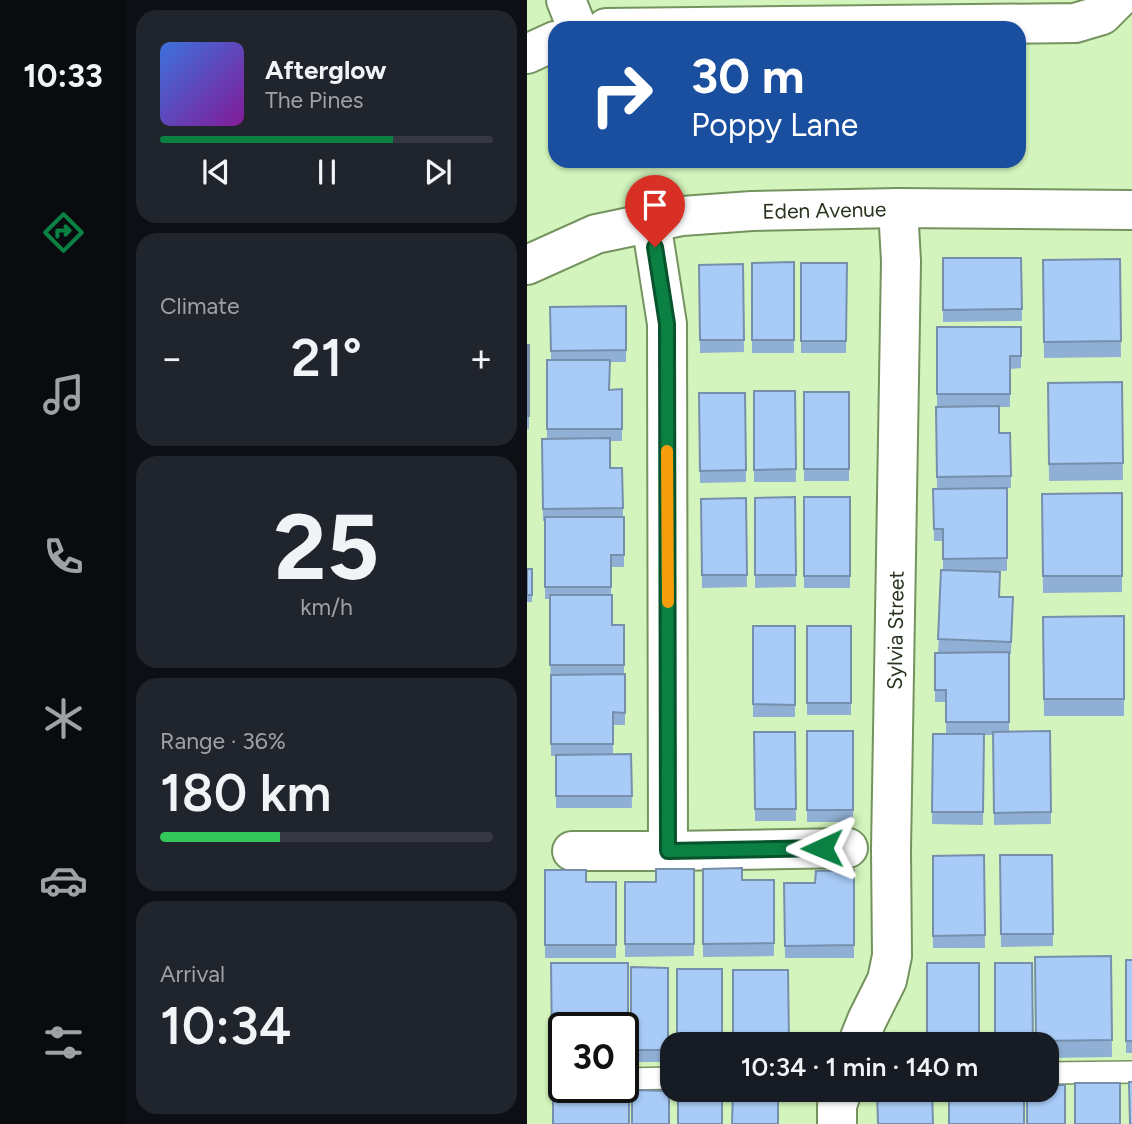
<!DOCTYPE html>
<meta charset="utf-8">
<style>
:root{--surface:#171b24;--page:#20242c;--text:#f1f3f6;--muted:#9ea1a6;--line:#363941;--accent:#0b8043}
body{margin:0;font-family:Figtree,sans-serif;background:var(--page);color:var(--text);height:100vh;display:flex;flex-direction:column;font-size:26px;white-space:nowrap}
*{box-sizing:border-box;margin:0}
p{font-size:23px;color:var(--muted)}
.icon{flex:none;width:38px;height:38px;fill:none;stroke:currentColor;stroke-width:2;stroke-linecap:round;stroke-linejoin:round}
.map{position:relative;flex:1;overflow:hidden}
.drawer{display:flex;flex-direction:column;gap:10px;padding:10px;background:#0d0f14;width:401px}
.drawer>*{flex:none}
.hud{position:absolute;left:21px;top:21px;width:478px;height:147px;border-radius:21px;box-shadow:0 2px 5px #0004;background:#1a4fa0;color:#fff;overflow:hidden}
.speed{position:absolute;left:21px;top:1012px;display:flex;gap:14px;font-size:35px;font-weight:700;text-align:center}
.speed>*{display:grid;place-content:center;width:91px;height:91px;border-radius:50%;background:var(--surface);box-shadow:0 2px 5px #0004;line-height:1}
.speed .limit{border:4px solid #111;border-radius:10px;background:#fff;color:#111}
.pin{position:absolute;display:grid;place-items:center;width:60px;height:60px;color:#fff;margin:-72px -30px;border-radius:50% 50% 50% 0;rotate:-45deg;box-shadow:0 0 7px #0007}
.pin .icon{rotate:45deg}
.me{position:absolute;width:77px;margin:-38px;rotate:269deg;stroke-linejoin:round;filter:drop-shadow(0 0 5px #0008)}
.turn{display:flex;align-items:center;gap:24px;height:147px;padding:0 28px;font-size:32px}
.turn .icon{width:91px;height:91px;stroke-width:2.5}
.turn b{display:block;font-size:49px;line-height:60px}
.big{font-size:52px;font-weight:600;line-height:1.1}
.drawer .card{flex:1;display:flex;flex-direction:column;justify-content:center;gap:10px;min-width:0;padding:0 24px;border-radius:21px;background:var(--page)}
.drawer .dial{align-items:center;gap:0}
.dial b{font-size:91px;line-height:1}
.song{display:flex;align-items:center;gap:21px}
.cover{width:84px;height:84px;border-radius:10px;background:linear-gradient(135deg,hsl(220 70% 55%),hsl(290 70% 35%))}
.played{height:7px;border-radius:4px;background:linear-gradient(90deg,var(--accent) 70%,var(--line) 70%)}
.keys{display:flex;justify-content:space-around;direction:ltr}
.heat{display:flex;justify-content:space-between;align-items:center;font-size:38px;direction:ltr}
.charge{height:10px;border-radius:5px;background:linear-gradient(90deg,#34c759 36%,var(--line) 0)}
.trip{position:absolute;left:133px;top:1032px;width:399px;height:70px;border-radius:21px;background:var(--surface);box-shadow:0 2px 5px #0004;font-weight:600;line-height:70px;text-align:center}
main{display:flex;flex:1;min-height:0}
.menu{display:flex;flex-direction:column;width:126px;justify-content:space-around;align-items:center;background:#090b0e;color:var(--muted)}
.menu .icon{width:49px;height:49px}
.menu .active{color:var(--accent)}
.menu b{font-size:32px;color:var(--text)}
.map>svg:first-child{display:block}
</style>
<main>
<nav class="menu">
<b>10:33</b>
<svg class="icon active" aria-label="directions" viewBox="0 0 24 24"><path d="M12 3l9 9-9 9-9-9zM9 14v-3h6M13 9l2 2-2 2"/></svg>
<svg class="icon" aria-label="music" viewBox="0 0 24 24"><path d="M9 18V5l10-2v13"/><circle cx="6" cy="18" r="3"/><circle cx="16" cy="16" r="3"/></svg>
<svg class="icon" aria-label="phone" viewBox="0 0 24 24"><path d="M5 4h4l2 5-3 2q2 4 5 5l2-3 5 2v4C11 20 4 13 5 4z"/></svg>
<svg class="icon" aria-label="climate" viewBox="0 0 24 24"><path d="M12 3v18M4 7l16 10M4 17L20 7"/></svg>
<svg class="icon" aria-label="car" viewBox="0 0 24 24"><path d="M5 17H2v-5l4-1 3-4h7l3 4 3 1v5h-3M9 17h6M6 11h13"/><circle cx="7" cy="17" r="2"/><circle cx="17" cy="17" r="2"/></svg>
<svg class="icon" aria-label="filters" viewBox="0 0 24 24"><path d="M4 7h16M4 17h16"/><circle cx="9" cy="7" r="2"/><circle cx="15" cy="17" r="2"/></svg>
</nav>
<section class="drawer">
<div class="card">
<div class="song"><i class="cover"></i><div><b>Afterglow</b><p>The Pines</p></div></div>
<div class="played"></div>
<div class="keys"><svg class="icon" aria-label="previous" viewBox="0 0 24 24"><path d="M18 5L8 12l10 7zM5 5v14"/></svg><svg class="icon" aria-label="pause" viewBox="0 0 24 24"><path d="M8 5v14M16 5v14"/></svg><svg class="icon" aria-label="next" viewBox="0 0 24 24"><path d="M6 5l10 7-10 7zM19 5v14"/></svg></div>
</div>
<div class="card"><p>Climate</p>
<div class="heat"><a>−</a><b class="big">21°</b><a>+</a></div>
</div>
<div class="card dial"><b>25</b><p>km/h</p></div>
<div class="card"><p>Range · 36%</p><b class="big">180 km</b><div class="charge"></div></div>
<div class="card"><p>Arrival</p><b class="big">10:34</b></div>
</section>
<div class="map">
<svg width="606" height="1124" viewBox="0 0 606 1124">
<rect width="100%" height="100%" fill="#d3f4bc"/>
<g fill="none" stroke-linecap="round" stroke-linejoin="round">
<g stroke="#75935f" stroke-width="24">
<g id="service">
<polyline points="520,1073 606,1072"/>
<polyline points="96,1079 145,1078"/>
</g>
</g>
<g stroke="#75935f" stroke-width="42">
<g id="minor">
<polyline points="39,0 50,28"/>
<polyline points="79,28 548,23 575,15 590,0"/>
<polyline points="0,54 28,41"/>
<polyline points="124,222 140,324 141,851 321,848"/>
<path id="s1" d="M0,265L69,234L155,216L225,211L371,208L606,210"/>
<polyline points="45,851 141,851"/>
<path id="s2" d="M330,1045L340,1020L360,980L365,956L364,850L374,261L371,208"/>
<polyline points="310,1124 310,1106 315,1090"/>
</g>
</g>
<use href="#service" stroke="#fff" stroke-width="21"/>
<use href="#minor" stroke="#fff" stroke-width="38"/>
</g>
<g fill="#90afd4">
<polygon points="416,258 494,258 495,321 416,322"/>
<polygon points="593,259 594,357 517,358 516,260"/>
<polygon points="267,262 267,353 225,353 225,263"/>
<polygon points="274,263 320,263 319,353 274,353"/>
<polygon points="216,264 217,352 173,353 172,265"/>
<polygon points="99,306 99,362 83,362 82,390 95,389 95,441 83,441 83,468 95,468 96,517 97,517 97,567 84,567 84,595 85,625 97,625 97,674 98,674 98,725 86,725 86,754 104,754 105,808 29,808 29,756 24,756 23,599 18,599 18,521 16,521 15,439 20,439 20,360 24,360 23,307"/>
<polygon points="410,327 494,327 494,368 483,369 483,407 472,407 472,433 483,433 484,488 480,488 480,571 442,571 473,597 486,597 484,654 482,654 482,732 523,731 524,824 467,825 466,735 457,735 456,825 405,824 406,734 419,734 419,702 408,702 408,653 436,652 411,652 416,570 416,541 407,541 406,489 410,489 409,407 410,407"/>
<rect x="0" y="345" width="2" height="84"/>
<polygon points="595,382 596,480 522,481 521,383"/>
<polygon points="227,391 268,391 269,482 227,482"/>
<rect x="277" y="392" width="45" height="89"/>
<polygon points="172,393 218,393 219,482 173,483"/>
<polygon points="595,493 595,592 516,593 515,494"/>
<polygon points="268,497 269,587 228,588 228,498"/>
<rect x="277" y="497" width="46" height="91"/>
<polygon points="219,498 220,587 175,588 174,499"/>
<rect x="0" y="569" width="5" height="33"/>
<polygon points="597,616 597,716 517,716 516,617"/>
<rect x="226" y="626" width="42" height="91"/>
<rect x="280" y="626" width="44" height="89"/>
<rect x="280" y="731" width="46" height="91"/>
<polygon points="227,732 268,732 269,821 228,821"/>
<polygon points="457,855 458,948 406,948 406,856"/>
<polygon points="525,855 526,946 474,947 473,856"/>
<polygon points="167,869 167,956 98,957 98,882 129,882"/>
<polygon points="176,869 215,880 247,880 247,956 176,957"/>
<polygon points="18,870 59,882 89,882 89,958 18,958"/>
<polygon points="327,870 327,958 258,958 257,883 288,883"/>
<polygon points="584,956 585,1057 520,1058 520,1045 509,1045 508,957"/>
<rect x="599" y="960" width="7" height="93"/>
<polygon points="24,963 101,963 101,1063 96,1063 96,1027 37,1027 37,1063 25,1063"/>
<rect x="400" y="963" width="52" height="82"/>
<polygon points="104,967 141,968 141,1062 104,1062"/>
<polygon points="206,970 261,970 262,1045 206,1045"/>
</g>
<g fill="#a8ccf7" stroke="#768fad" stroke-width="2">
<polygon points="416,258 494,258 495,309 416,310"/>
<polygon points="593,259 594,341 517,342 516,260"/>
<polygon points="267,262 267,340 225,340 225,263"/>
<polygon points="274,263 320,263 319,341 274,341"/>
<polygon points="216,264 217,340 173,340 172,265"/>
<polygon points="99,306 99,350 24,351 23,307"/>
<polygon points="410,327 494,327 494,356 483,356 483,394 410,394"/>
<rect x="0" y="345" width="2" height="71"/>
<polygon points="20,360 83,360 82,390 95,389 95,429 20,429"/>
<polygon points="595,382 596,463 522,464 521,383"/>
<polygon points="227,391 268,391 269,469 227,470"/>
<rect x="277" y="392" width="45" height="77"/>
<polygon points="172,393 218,393 219,470 173,471"/>
<polygon points="472,406 472,433 483,433 484,476 410,477 409,407"/>
<polygon points="83,438 83,468 95,468 96,508 16,509 15,439"/>
<polygon points="480,488 480,558 416,559 416,529 407,529 406,489"/>
<polygon points="595,493 595,576 516,576 515,494"/>
<polygon points="268,497 269,575 228,575 228,498"/>
<rect x="277" y="497" width="46" height="79"/>
<polygon points="219,498 220,575 175,575 174,499"/>
<polygon points="18,517 97,517 97,555 84,555 84,587 18,587"/>
<rect x="0" y="569" width="5" height="26"/>
<polygon points="414,570 473,572 472,597 486,597 484,642 411,639"/>
<polygon points="23,595 85,595 85,625 97,625 97,665 23,665"/>
<polygon points="597,616 597,699 517,699 516,617"/>
<polygon points="226,626 268,626 268,705 226,704"/>
<rect x="280" y="626" width="44" height="77"/>
<polygon points="482,652 482,722 419,722 419,690 408,690 408,653"/>
<polygon points="98,674 98,713 86,712 86,744 24,744 24,675"/>
<rect x="280" y="731" width="46" height="79"/>
<polygon points="523,731 524,812 467,813 466,732"/>
<polygon points="227,732 268,732 269,809 228,809"/>
<polygon points="406,734 457,734 456,812 405,812"/>
<polygon points="104,754 105,796 29,796 29,755"/>
<polygon points="457,855 458,935 406,936 406,856"/>
<polygon points="473,855 525,855 526,934 474,934"/>
<polygon points="215,868 215,880 247,880 247,943 176,944 176,869"/>
<polygon points="129,869 167,869 167,944 98,944 98,882 129,882"/>
<polygon points="18,870 59,870 59,882 89,882 89,945 18,945"/>
<polygon points="327,870 327,945 258,946 257,883 288,883 289,871"/>
<polygon points="584,956 585,1040 509,1041 508,957"/>
<rect x="599" y="960" width="7" height="81"/>
<polygon points="24,963 101,963 101,1047 96,1047 96,1027 37,1027 37,1047 25,1047"/>
<rect x="400" y="963" width="52" height="78"/>
<polygon points="468,963 505,963 506,1045 468,1045"/>
<polygon points="104,967 141,968 141,1050 104,1050"/>
<rect x="150" y="969" width="45" height="76"/>
<polygon points="206,970 261,970 262,1043 206,1043"/>
<polygon points="602,1082 606,1082 606,1124 603,1124"/>
<rect x="548" y="1083" width="45" height="41"/>
<polygon points="520,1085 538,1085 538,1124 500,1124 500,1090 520,1090"/>
<polygon points="26,1086 37,1086 37,1087 96,1087 96,1086 102,1086 102,1124 26,1124"/>
<polygon points="105,1090 142,1091 142,1124 105,1124"/>
<rect x="151" y="1090" width="44" height="34"/>
<polygon points="206,1090 251,1090 251,1124 205,1124"/>
<polygon points="405,1090 406,1124 351,1124 350,1091"/>
<rect x="422" y="1090" width="75" height="34"/>
</g>
<g fill="none" stroke-linecap="round" stroke-linejoin="round">
<g stroke="#07532c" stroke-width="18">
<polyline id="route" points="128,247 140,324 141,851 295,848"/>
</g>
<use href="#route" stroke="#0b8043" stroke-width="12"/>
<polyline stroke="#f59e0b" stroke-width="12" points="140,451 141,602"/>
</g>
<g text-anchor="middle" dominant-baseline="central" stroke-width="6" stroke-linejoin="round" paint-order="stroke">
<g font-size="21" fill="#29351f" stroke="#fff">
<text stroke="none"><textPath href="#s1" startOffset="306">Eden Avenue</textPath></text>
<text stroke="none"><textPath href="#s2" startOffset="422">Sylvia Street</textPath></text>
</g>
</g>
</svg>
<div class="speed"><div class="limit">30</div></div>
<div class="pin" style="left:128px;top:247px;background:#d93025"><svg class="icon" aria-label="arrive" viewBox="0 0 24 24"><path d="M6 21V4h12l-3 4 3 4H6"/></svg></div>
<svg class="me" style="left:295px;top:848px" viewBox="-20 -20 40 40"><path d="M0-17L14 15 0 8-14 15z" fill="#0b8043" stroke="#fff" stroke-width="4"/></svg>
<div class="trip">10:34 · 1 min · 140 m</div>
<div class="hud">
<div class="turn"><svg class="icon" aria-label="right" viewBox="0 0 24 24"><path d="M7 20v-9h11M14 6l5 5-5 5"/></svg><div><b>30 m</b>Poppy Lane</div></div>
</div>
</div>
</main>
